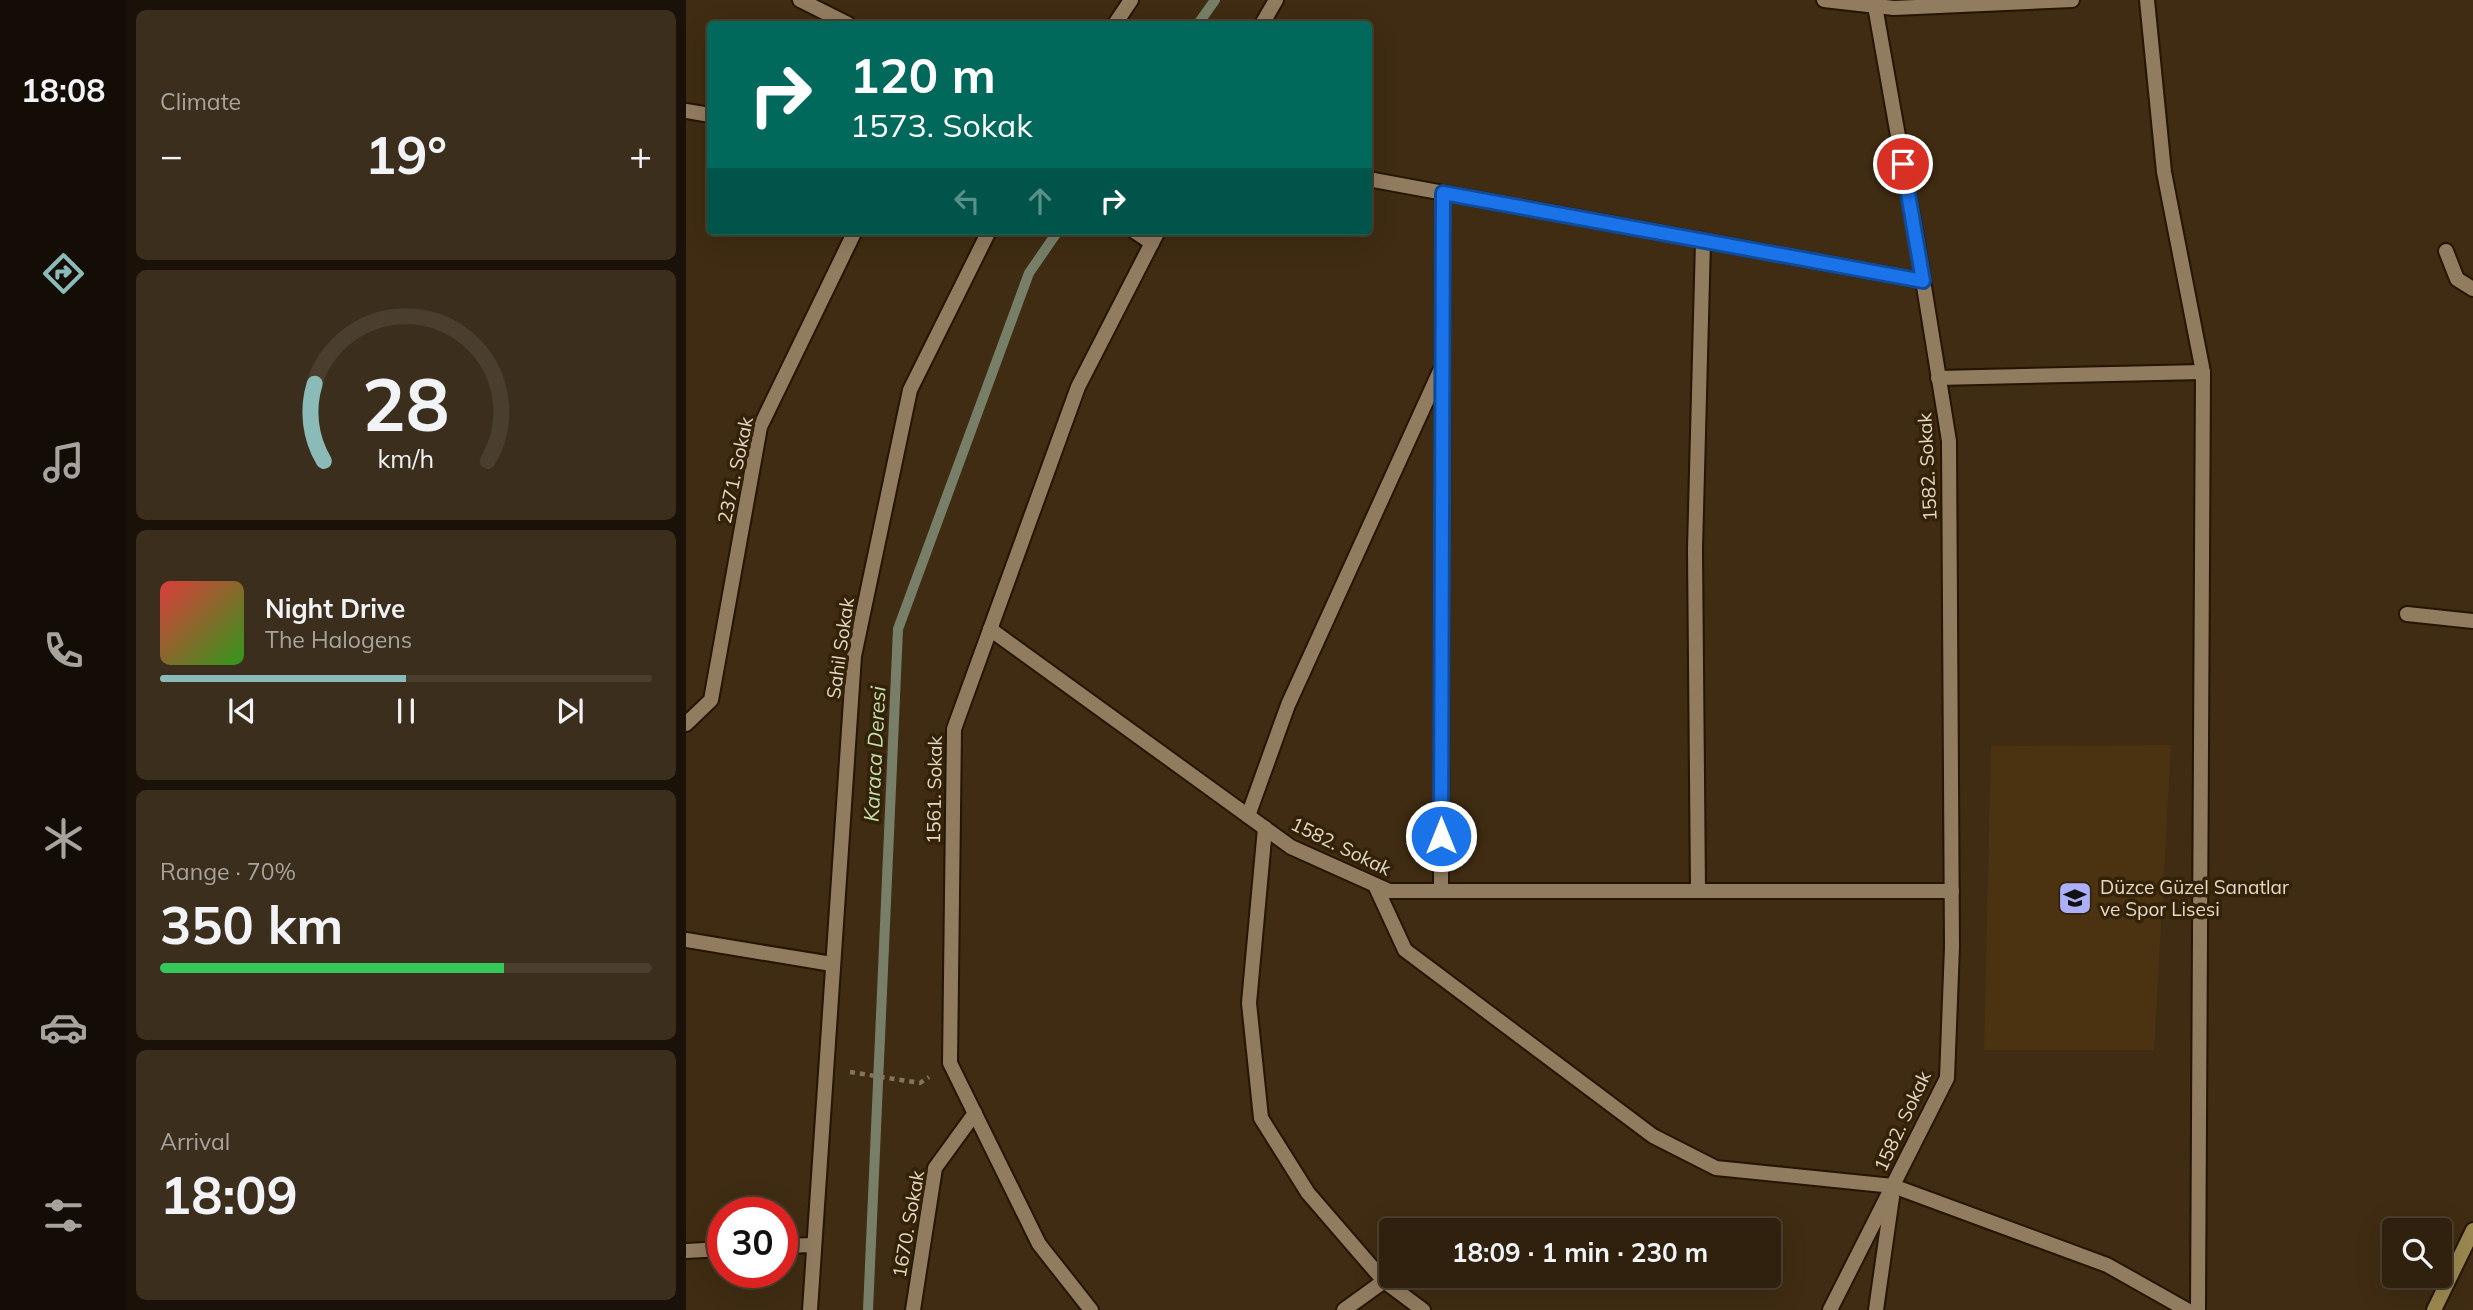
<!DOCTYPE html>
<meta charset="utf-8">
<style>
:root{--surface:#2f210e;--page:#3b2e1c;--text:#f1f3f6;--muted:#a7a39e;--line:#4a3e2e;--accent:#8bbbb9}
body{margin:0;font-family:Mulish,sans-serif;background:var(--page);color:var(--text);height:100vh;display:flex;flex-direction:column;font-size:26px;white-space:nowrap}
*{box-sizing:border-box;margin:0}
p{font-size:23px;color:var(--muted)}
.icon{flex:none;width:38px;height:38px;fill:none;stroke:currentColor;stroke-width:2;stroke-linecap:round;stroke-linejoin:round}
.map{position:relative;flex:1;overflow:hidden}
.side{display:flex;flex-direction:column;gap:10px;padding:10px;background:#1a1208;width:560px}
.side>*{flex:none}
.hud{position:absolute;left:21px;top:21px;width:665px;height:214px;border-radius:7px;box-shadow:0 7px 28px #0002,0 0 0 2px var(--line);background:#00695c;color:#fff;overflow:hidden}
.controls{position:absolute;left:1696px;top:1218px;display:grid;gap:14px}
.controls a{display:grid;place-items:center;width:70px;height:70px;border-radius:7px;background:var(--surface);box-shadow:0 7px 28px #0002,0 0 0 2px var(--line);font-size:35px}
.speed{position:absolute;left:21px;top:1197px;display:flex;gap:14px;font-size:35px;font-weight:700;text-align:center}
.speed>*{display:grid;place-content:center;width:91px;height:91px;border-radius:50%;background:var(--surface);box-shadow:0 7px 28px #0002,0 0 0 2px var(--line);line-height:1}
.speed .limit{border:10px solid #d22;background:#fff;color:#111}
.pin{position:absolute;display:grid;place-items:center;width:60px;height:60px;color:#fff;margin:-30px;border:4px solid #fff;border-radius:50%;box-shadow:0 2px 7px #0007}
.me{position:absolute;width:77px;margin:-38px;rotate:0deg;stroke-linejoin:round;filter:drop-shadow(0 0 5px #0008)}
.turn{display:flex;align-items:center;gap:24px;height:147px;padding:0 28px;font-size:32px}
.turn .icon{width:91px;height:91px;stroke-width:2.5}
.turn b{display:block;font-size:49px;line-height:60px}
.lanes{display:flex;align-items:center;height:66px;padding:0 28px;background:#0003;justify-content:center;gap:35px;direction:ltr}
.lanes .off{opacity:.35}
.big{font-size:52px;font-weight:700;line-height:1.1}
.side .widget{flex:1;display:flex;flex-direction:column;justify-content:center;gap:10px;min-width:0;padding:0 24px;border-radius:10px;background:var(--page)}
.side .dial{align-items:center;gap:0}
.dial svg{height:182px;overflow:visible;fill:none;stroke:var(--line);stroke-width:7;stroke-linecap:round;text-anchor:middle}
.dial text{fill:var(--text);stroke:none}
.song{display:flex;align-items:center;gap:21px}
.cover{width:84px;height:84px;border-radius:10px;background:linear-gradient(135deg,hsl(0 70% 55%),hsl(110 70% 35%))}
.played{height:7px;border-radius:4px;background:linear-gradient(90deg,var(--accent) 50%,var(--line) 50%)}
.keys{display:flex;justify-content:space-around;direction:ltr}
.heat{display:flex;justify-content:space-between;align-items:center;font-size:38px;direction:ltr}
.charge{height:10px;border-radius:5px;background:linear-gradient(90deg,#34c759 70%,var(--line) 0)}
.trip{position:absolute;left:693px;top:1218px;width:402px;height:70px;border-radius:7px;background:var(--surface);box-shadow:0 7px 28px #0002,0 0 0 2px var(--line);font-weight:700;line-height:70px;text-align:center}
main{display:flex;flex:1;min-height:0}
.menu{display:flex;flex-direction:column;width:126px;justify-content:space-around;align-items:center;background:#130d06;color:var(--muted)}
.menu .icon{width:49px;height:49px}
.menu .current{color:var(--accent)}
.menu b{font-size:32px;color:var(--text)}
.map>svg:first-child{display:block}
</style>
<main>
<nav class="menu">
<b>18:08</b>
<svg class="icon current" aria-label="directions" viewBox="0 0 24 24"><path d="M12 3l9 9-9 9-9-9zM9 14v-3h6M13 9l2 2-2 2"/></svg>
<svg class="icon" aria-label="music" viewBox="0 0 24 24"><path d="M9 18V5l10-2v13"/><circle cx="6" cy="18" r="3"/><circle cx="16" cy="16" r="3"/></svg>
<svg class="icon" aria-label="phone" viewBox="0 0 24 24"><path d="M5 4h4l2 5-3 2q2 4 5 5l2-3 5 2v4C11 20 4 13 5 4z"/></svg>
<svg class="icon" aria-label="climate" viewBox="0 0 24 24"><path d="M12 3v18M4 7l16 10M4 17L20 7"/></svg>
<svg class="icon" aria-label="car" viewBox="0 0 24 24"><path d="M5 17H2v-5l4-1 3-4h7l3 4 3 1v5h-3M9 17h6M6 11h13"/><circle cx="7" cy="17" r="2"/><circle cx="17" cy="17" r="2"/></svg>
<svg class="icon" aria-label="filters" viewBox="0 0 24 24"><path d="M4 7h16M4 17h16"/><circle cx="9" cy="7" r="2"/><circle cx="15" cy="17" r="2"/></svg>
</nav>
<section class="side">
<div class="widget"><p>Climate</p>
<div class="heat"><a>−</a><b class="big">19°</b><a>+</a></div>
</div>
<div class="widget dial"><svg viewBox="0 0 100 80">
<path d="M14 69A42 42 0 1 1 86 69"/>
<path d="M14 69A42 42 0 0 1 10 35" stroke="#8bbbb9"/>
<text x="50" y="56" font-size="32" font-weight="700">28</text>
<text x="50" y="72" font-size="11">km/h</text>
</svg></div>
<div class="widget">
<div class="song"><i class="cover"></i><div><b>Night Drive</b><p>The Halogens</p></div></div>
<div class="played"></div>
<div class="keys"><svg class="icon" aria-label="previous" viewBox="0 0 24 24"><path d="M18 5L8 12l10 7zM5 5v14"/></svg><svg class="icon" aria-label="pause" viewBox="0 0 24 24"><path d="M8 5v14M16 5v14"/></svg><svg class="icon" aria-label="next" viewBox="0 0 24 24"><path d="M6 5l10 7-10 7zM19 5v14"/></svg></div>
</div>
<div class="widget"><p>Range · 70%</p><b class="big">350 km</b><div class="charge"></div></div>
<div class="widget"><p>Arrival</p><b class="big">18:09</b></div>
</section>
<div class="map">
<svg width="1787" height="1310" viewBox="0 0 1787 1310">
<rect width="100%" height="100%" fill="#3f2c12"/>
<polygon fill="#4b3312" points="1485,745 1468,1050 1298,1050 1305,746"/>
<g fill="none" stroke-linecap="round" stroke-linejoin="round">
<g stroke="#787f69" stroke-width="10">
<polyline points="512,24 529,0"/>
<polyline points="182,1310 212,629 343,273 372,231"/>
</g>
<g stroke="#251400" stroke-width="18">
<g id="service">
<polyline points="96,1246 128,1245"/>
<polyline points="0,1251 37,1249"/>
</g>
</g>
<g stroke="#251400" stroke-width="18">
<g id="minor">
<polyline points="114,0 162,24"/>
<polyline points="1138,0 1208,8 1386,0"/>
<polyline points="1461,0 1478,172 1517,372 1512,1310"/>
<polyline points="429,24 445,0"/>
<polyline points="682,179 1237,281"/>
<polyline points="1760,251 1771,279 1787,289"/>
<polyline points="1252,378 1517,372"/>
<polyline points="1721,614 1787,621"/>
<polyline points="304,629 605,847 703,891 1266,891"/>
<polyline points="0,724 25,700 74,427 169,231"/>
<polyline points="562,816 602,705 754,371"/>
<polyline points="579,828 563,1003 575,1118 622,1193 698,1281"/>
<polyline points="689,885 719,950 967,1136 1030,1168 1207,1186 1421,1265 1501,1310"/>
<polyline points="755,891 757,193"/>
<polyline points="1012,891 1009,549 1017,241"/>
<polyline points="0,940 146,964"/>
<polyline points="124,1310 168,656 224,390 303,231"/>
<polyline points="227,1310 249,1168 289,1113"/>
<polyline points="658,1310 698,1281 737,1310"/>
<polyline points="1144,1310 1261,1078 1266,947 1263,441 1231,243 1189,6"/>
<polyline points="1190,1310 1206,1197"/>
</g>
</g>
<g stroke="#251400" stroke-width="18">
<g id="tertiary">
<polyline points="576,24 590,0"/>
<polyline points="0,111 24,115"/>
<polyline points="448,231 466,243"/>
<polyline points="405,1310 353,1244 264,1063 268,729 392,387 472,231"/>
</g>
</g>
<g stroke="#251400" stroke-width="18">
<polyline id="secondary" points="1748,1310 1787,1230"/>
</g>
<polyline stroke="#84745f" stroke-width="4.5" stroke-dasharray="5 5" stroke-linecap="butt" points="164,1072 234,1083 243,1077"/>
<use href="#service" stroke="#927c60" stroke-width="14"/>
<use href="#minor" stroke="#927c60" stroke-width="14"/>
<use href="#tertiary" stroke="#927c60" stroke-width="14"/>
<use href="#secondary" stroke="#9b8850" stroke-width="14"/>
</g>
<g fill="none" stroke-linecap="round" stroke-linejoin="round">
<g stroke="#114b97" stroke-width="18">
<polyline id="route" points="755,836 757,193 1237,281 1217,164"/>
</g>
<use href="#route" stroke="#1a73e8" stroke-width="12"/>
</g>
<defs>
<g id="school-square" transform="scale(1.75)"><rect x="-9" y="-9" width="18" height="18" rx="4" fill="#acaffb" stroke="#342207"/><path d="M0-5L7-2L0 1L-7-2ZM-4 1L0 2.5L4 1V4Q0 6-4 4Z" fill="#111"/></g>
</defs>
<g fill-rule="evenodd">
<use href="#school-square" x="1389" y="898"/>
</g>
<g text-anchor="middle" dominant-baseline="central" stroke-width="7" stroke-linejoin="round" paint-order="stroke">
<g font-size="19" fill="#e4d8c9" stroke="#342207">
<text transform="translate(1241 467) rotate(-93)">1582. Sokak</text>
<text transform="translate(49 470) rotate(-78)">2371. Sokak</text>
<text transform="translate(154 648) rotate(-82)">Sahil Sokak</text>
<text transform="translate(248 790) rotate(-89)">1561. Sokak</text>
<text transform="translate(655 846) rotate(26)">1582. Sokak</text>
<text transform="translate(1216 1121) rotate(-65)">1582. Sokak</text>
<text transform="translate(222 1224) rotate(-80)">1670. Sokak</text>
</g>
<g font-size="19" fill="#e4d8c9" stroke="#342207" text-anchor="start">
<text x="1414" y="887">Düzce Güzel Sanatlar<tspan x="1414" dy="22">ve Spor Lisesi</tspan></text>
</g>
<g font-size="21" font-style="italic" fill="#c2e1af" stroke="#342207">
<text transform="translate(188 754) rotate(-87)">Karaca Deresi</text>
</g>
</g>
</svg>
<div class="controls">
<a><svg class="icon" aria-label="search" viewBox="0 0 24 24"><circle cx="10" cy="10" r="6"/><path d="M15 15l6 6"/></svg></a>
</div>
<div class="speed"><div class="limit">30</div></div>
<div class="pin" style="left:1217px;top:164px;background:#d93025"><svg class="icon" aria-label="arrive" viewBox="0 0 24 24"><path d="M6 21V4h12l-3 4 3 4H6"/></svg></div>
<svg class="me" style="left:755px;top:836px" viewBox="-20 -20 40 40"><circle r="17" fill="#1a73e8" stroke="#fff" stroke-width="3"/><path d="M0-11L8 9 0 5-8 9z" fill="#fff"/></svg>
<div class="trip">18:09 · 1 min · 230 m</div>
<div class="hud">
<div class="turn"><svg class="icon" aria-label="right" viewBox="0 0 24 24"><path d="M7 20v-9h11M14 6l5 5-5 5"/></svg><div><b>120 m</b>1573. Sokak</div></div>
<div class="lanes"><svg class="icon off" aria-label="left" viewBox="0 0 24 24"><path d="M17 20v-9H6M10 6l-5 5 5 5"/></svg><svg class="icon off" aria-label="ahead" viewBox="0 0 24 24"><path d="M12 20V5M6 11l6-6 6 6"/></svg><svg class="icon" aria-label="right" viewBox="0 0 24 24"><path d="M7 20v-9h11M14 6l5 5-5 5"/></svg></div>
</div>
</div>
</main>
